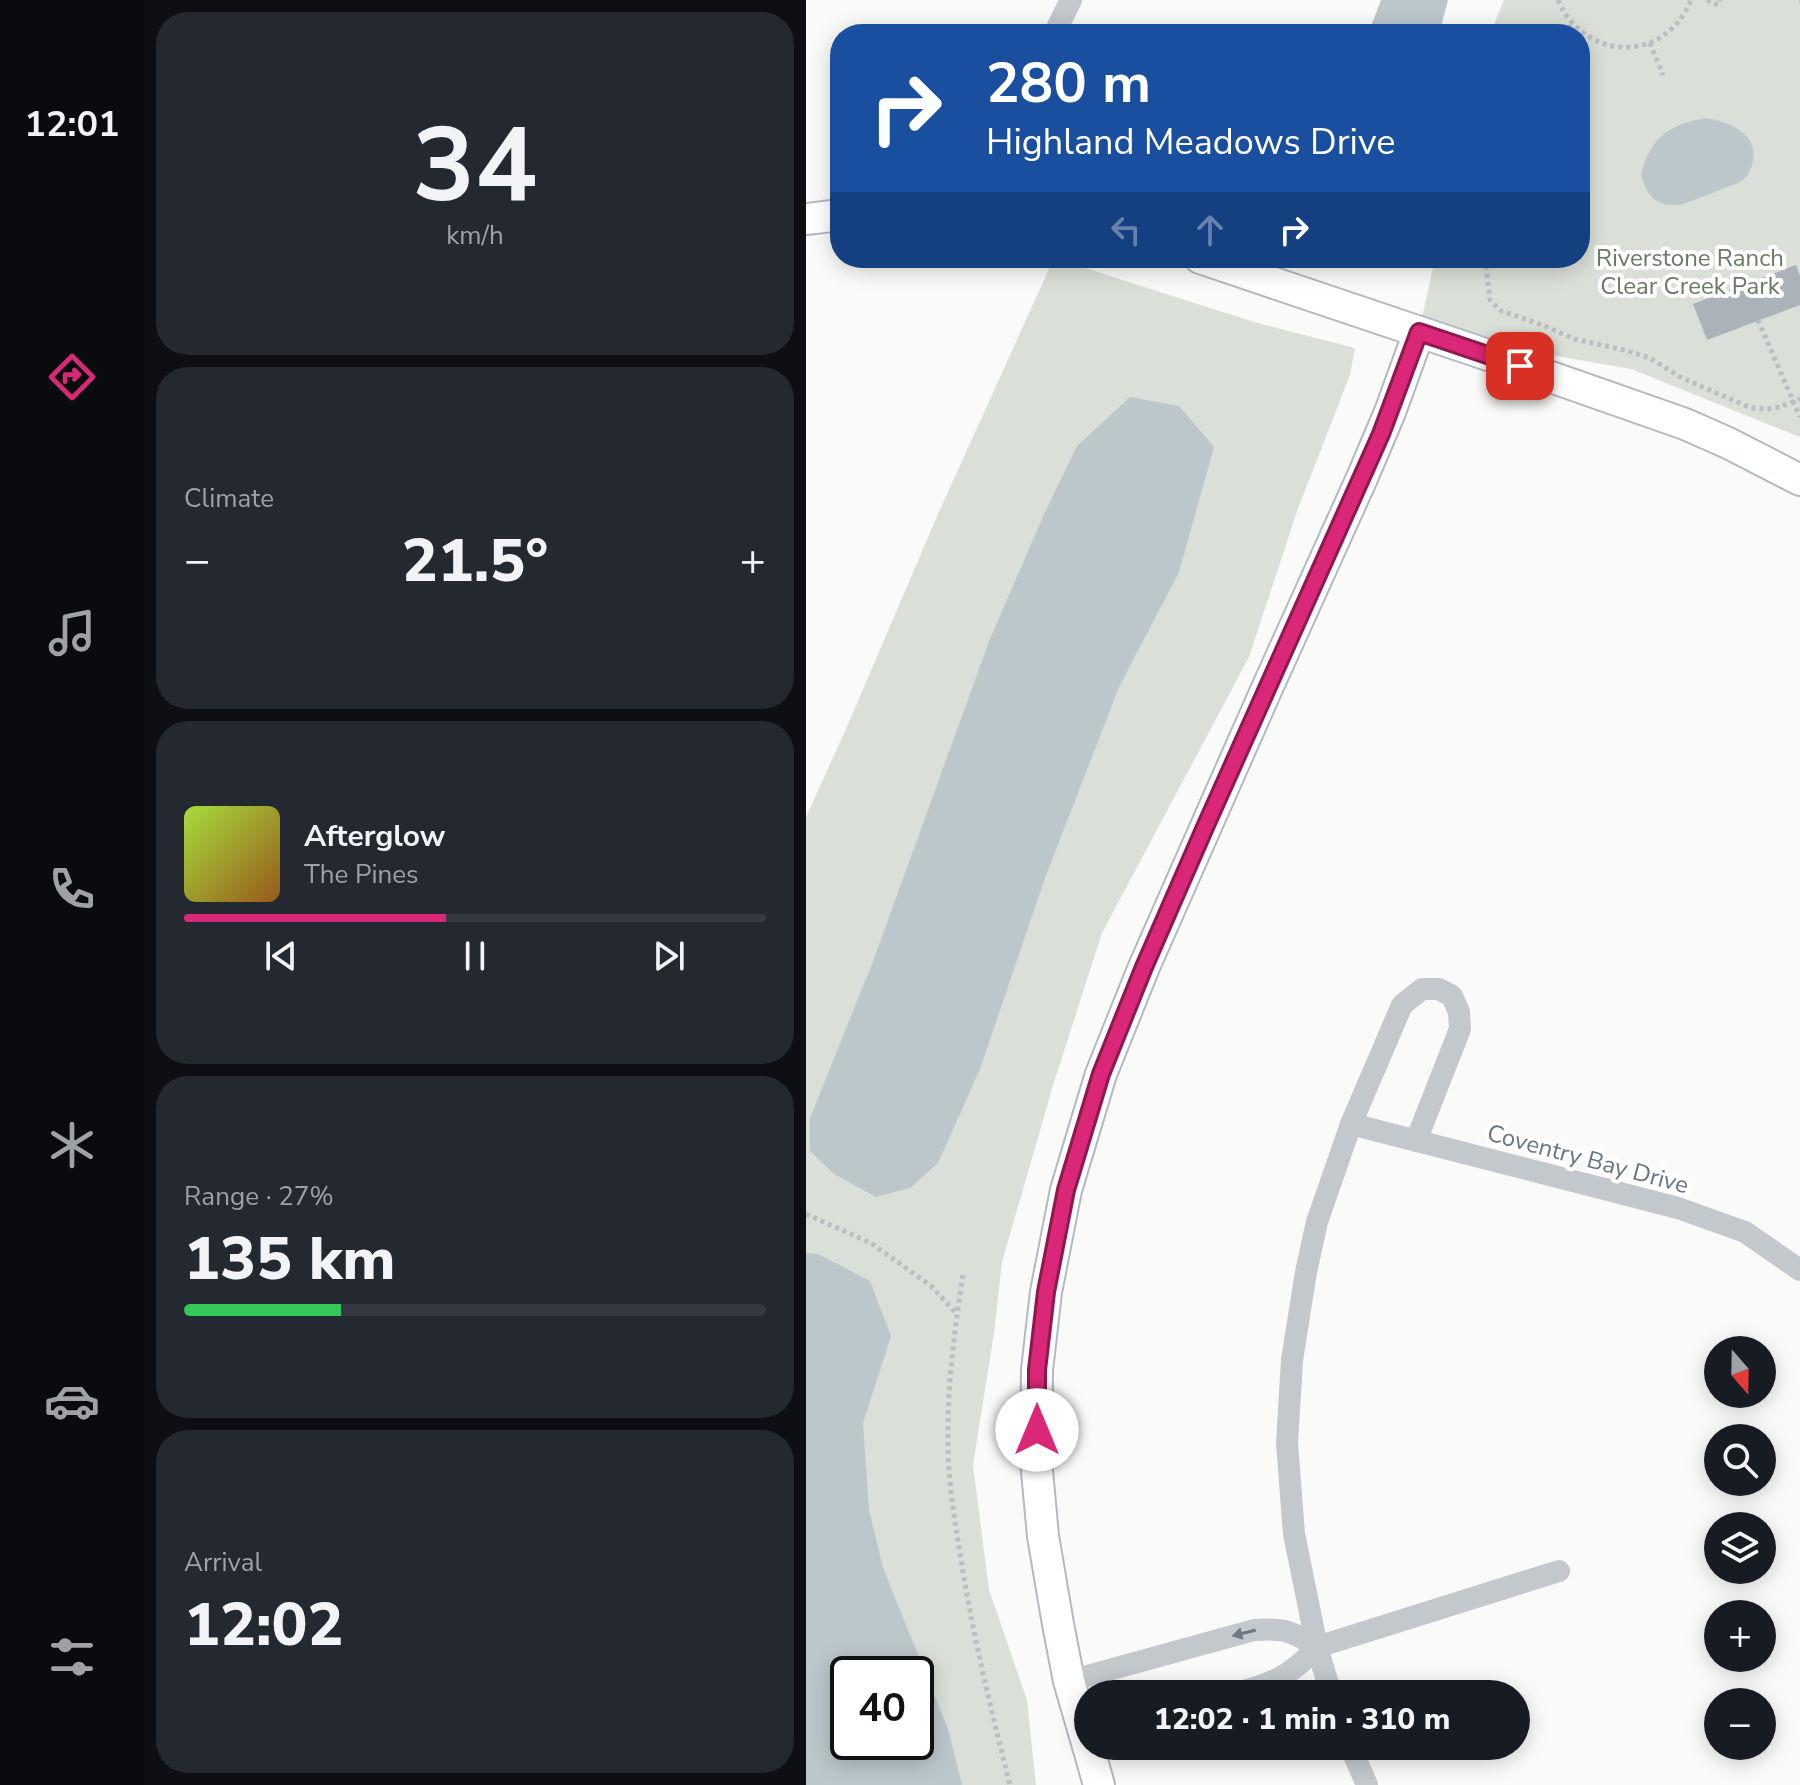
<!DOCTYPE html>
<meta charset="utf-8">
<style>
:root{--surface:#171b24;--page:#242831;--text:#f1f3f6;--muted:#9ea1a6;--line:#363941;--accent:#db2777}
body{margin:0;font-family:"Nunito Sans",sans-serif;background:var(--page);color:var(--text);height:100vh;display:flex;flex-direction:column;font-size:30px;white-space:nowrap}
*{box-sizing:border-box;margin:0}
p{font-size:26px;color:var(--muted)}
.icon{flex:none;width:44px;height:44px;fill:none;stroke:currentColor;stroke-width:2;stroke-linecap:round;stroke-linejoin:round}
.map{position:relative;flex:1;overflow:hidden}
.details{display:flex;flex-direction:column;gap:12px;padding:12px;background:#0d0f14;width:662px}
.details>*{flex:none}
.top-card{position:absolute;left:24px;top:24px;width:760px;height:244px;border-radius:32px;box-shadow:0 4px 20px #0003;background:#1a4fa0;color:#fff;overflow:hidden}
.needle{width:52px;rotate:160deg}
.buttons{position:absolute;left:898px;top:1336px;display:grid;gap:16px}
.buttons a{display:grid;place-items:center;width:72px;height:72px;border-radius:50%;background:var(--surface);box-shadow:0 4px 20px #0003;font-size:40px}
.speed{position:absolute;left:24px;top:1656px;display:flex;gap:16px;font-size:40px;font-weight:700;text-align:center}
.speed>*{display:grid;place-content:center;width:104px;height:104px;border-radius:50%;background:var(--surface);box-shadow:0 4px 20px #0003;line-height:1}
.speed .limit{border:4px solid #111;border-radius:12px;background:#fff;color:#111}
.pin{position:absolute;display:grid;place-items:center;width:68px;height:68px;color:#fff;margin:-34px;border-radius:16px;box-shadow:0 4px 12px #0006}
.me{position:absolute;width:88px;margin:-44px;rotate:0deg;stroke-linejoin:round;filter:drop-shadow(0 0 6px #0008)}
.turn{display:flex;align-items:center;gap:28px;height:168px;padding:0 24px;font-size:36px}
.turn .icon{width:104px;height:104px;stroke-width:2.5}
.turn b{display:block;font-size:56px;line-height:68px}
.lanes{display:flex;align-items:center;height:76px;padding:0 24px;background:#0003;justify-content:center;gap:40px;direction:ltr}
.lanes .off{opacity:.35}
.big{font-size:60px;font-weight:800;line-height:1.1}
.details .card{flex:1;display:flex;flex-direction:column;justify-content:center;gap:12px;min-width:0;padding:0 28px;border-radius:32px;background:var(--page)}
.details .dial{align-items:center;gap:0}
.dial b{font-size:104px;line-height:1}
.song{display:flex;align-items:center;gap:24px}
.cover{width:96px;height:96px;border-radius:12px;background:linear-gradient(135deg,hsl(80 70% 55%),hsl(30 70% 35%))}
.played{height:8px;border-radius:4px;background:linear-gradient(90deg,var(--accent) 45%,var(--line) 45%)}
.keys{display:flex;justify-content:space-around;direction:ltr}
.heat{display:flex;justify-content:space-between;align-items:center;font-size:44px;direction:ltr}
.charge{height:12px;border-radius:6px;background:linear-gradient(90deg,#34c759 27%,var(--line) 0)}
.trip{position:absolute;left:268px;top:1680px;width:456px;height:80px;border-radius:40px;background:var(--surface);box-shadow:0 4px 20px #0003;font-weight:800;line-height:80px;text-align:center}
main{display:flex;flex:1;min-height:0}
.menu{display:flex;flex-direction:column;width:144px;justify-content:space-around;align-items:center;background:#090b0e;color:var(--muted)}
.menu .icon{width:56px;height:56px}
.menu .on{color:var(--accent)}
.menu b{font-size:36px;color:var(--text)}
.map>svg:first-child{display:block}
</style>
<main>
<nav class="menu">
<b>12:01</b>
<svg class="icon on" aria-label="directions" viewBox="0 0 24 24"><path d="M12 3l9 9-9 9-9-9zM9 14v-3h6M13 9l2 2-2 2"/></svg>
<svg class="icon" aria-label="music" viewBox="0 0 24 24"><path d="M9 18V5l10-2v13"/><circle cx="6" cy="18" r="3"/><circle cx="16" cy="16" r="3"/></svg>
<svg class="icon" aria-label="phone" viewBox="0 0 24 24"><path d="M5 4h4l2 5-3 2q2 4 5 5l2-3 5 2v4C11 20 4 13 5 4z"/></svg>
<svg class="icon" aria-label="climate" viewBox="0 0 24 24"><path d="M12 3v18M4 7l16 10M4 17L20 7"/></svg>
<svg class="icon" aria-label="car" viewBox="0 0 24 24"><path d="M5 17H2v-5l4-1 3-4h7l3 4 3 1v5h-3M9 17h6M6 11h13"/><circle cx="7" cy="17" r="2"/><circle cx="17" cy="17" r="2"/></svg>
<svg class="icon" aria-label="filters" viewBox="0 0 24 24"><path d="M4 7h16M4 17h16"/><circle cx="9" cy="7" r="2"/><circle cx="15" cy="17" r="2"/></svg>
</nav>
<section class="details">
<div class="card dial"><b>34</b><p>km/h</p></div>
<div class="card"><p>Climate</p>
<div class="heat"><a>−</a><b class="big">21.5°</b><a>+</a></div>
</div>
<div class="card">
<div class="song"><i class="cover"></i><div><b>Afterglow</b><p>The Pines</p></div></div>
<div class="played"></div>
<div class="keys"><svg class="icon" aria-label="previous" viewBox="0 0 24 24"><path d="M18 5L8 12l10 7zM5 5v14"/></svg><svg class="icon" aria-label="pause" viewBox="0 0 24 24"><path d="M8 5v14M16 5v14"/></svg><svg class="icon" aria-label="next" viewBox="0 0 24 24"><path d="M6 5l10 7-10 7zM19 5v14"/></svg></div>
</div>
<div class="card"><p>Range · 27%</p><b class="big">135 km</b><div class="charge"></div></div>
<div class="card"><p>Arrival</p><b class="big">12:02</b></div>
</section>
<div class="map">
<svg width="994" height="1785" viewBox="0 0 994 1785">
<rect width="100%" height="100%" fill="#fafaf8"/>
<g fill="#dadfd7" fill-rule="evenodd">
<polygon points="698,0 994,0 994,437 825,369 613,332 629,258 774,258 774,34 684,34"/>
<path d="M248,258L451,323L549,348L544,375L491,511L443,657L296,933L248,1082L196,1262L188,1333L167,1465L183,1590L221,1700L230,1785H0V817L40,729L132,514ZM42,1674H110V1742H42Z"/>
</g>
<g fill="#bbc7cb" fill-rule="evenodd">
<polygon points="575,0 642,0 633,34 562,34"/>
<path d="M900,118C923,122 952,133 947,161C945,170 942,177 934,182L878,204C853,208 842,199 835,175C844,137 864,124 900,118Z"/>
<polygon points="324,397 373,406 408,447 373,572 313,687 239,878 174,1069 132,1163 104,1188 70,1197 28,1174 4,1151 4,1118 66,964 184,639 239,512 271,446"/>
<path d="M0,1253L12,1254L64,1281L85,1336L57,1423L63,1510L77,1568L142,1729L156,1785H0ZM42,1674H110V1742H42Z"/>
</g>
<polygon fill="#aab3b9" points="990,265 994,276 994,305 901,340 887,304"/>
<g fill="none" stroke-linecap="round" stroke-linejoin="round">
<g stroke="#b3babf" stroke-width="34">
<g id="secondary">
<polyline points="0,219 34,215"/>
<polyline points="394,258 685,356 879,424 922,443 994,480"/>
<polyline points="282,1746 263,1681 252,1624 237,1536 230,1460 231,1370 240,1292 260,1190 295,1074 338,967 458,695 556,478 584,412 613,332"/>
<polyline points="282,1746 293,1785"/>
</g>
</g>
<g stroke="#bbbfc2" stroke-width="5" stroke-dasharray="4 4" stroke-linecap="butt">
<path d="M752,0C779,62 859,64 885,0"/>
<polyline points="901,0 912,5 914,0"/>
<polyline points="993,0 994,0"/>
<polyline points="757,34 766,24"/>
<polyline points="844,43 857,75"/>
<polyline points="679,258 684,300 695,311 737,325 768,339 819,350 844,358 876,378 945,408 961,409 974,407 994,399"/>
<polyline points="952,320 994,417"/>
<polyline points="0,1214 65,1243 125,1286 151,1314"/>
<path d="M157,1275C149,1327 142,1379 142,1432C141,1470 147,1510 153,1547C165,1627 184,1706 204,1785"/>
</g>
<g stroke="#c3c8cc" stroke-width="22">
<polyline points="248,34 265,0"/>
<polyline points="545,1124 872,1208 939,1232 994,1270"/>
<path d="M263,1681L448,1630C478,1628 486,1631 511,1647"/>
<path d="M428,1694C466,1683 484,1677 511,1647L753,1571"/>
<polyline points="525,1694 511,1647 488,1534 481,1443 486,1360 500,1272 511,1222 545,1124 596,1005 616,989 633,989 646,996 653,1012 654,1029 610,1141"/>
<polyline points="544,1746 561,1785"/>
</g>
<use href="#secondary" stroke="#fff" stroke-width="30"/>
</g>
<defs><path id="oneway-solid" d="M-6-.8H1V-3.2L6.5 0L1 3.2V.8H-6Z" transform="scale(2)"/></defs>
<use fill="#6a7a87" href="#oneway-solid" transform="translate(438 1633) rotate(166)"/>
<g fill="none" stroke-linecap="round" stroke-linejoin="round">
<g stroke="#8e194d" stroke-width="20">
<polyline id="route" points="231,1430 231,1370 240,1292 260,1190 295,1074 338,967 400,825 575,434 613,332 714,366"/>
</g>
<use href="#route" stroke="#db2777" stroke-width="14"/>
</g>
<g text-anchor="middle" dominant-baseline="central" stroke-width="8" stroke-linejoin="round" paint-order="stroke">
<g font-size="24" fill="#687a64" stroke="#fff">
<text x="884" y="258">Riverstone Ranch<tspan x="884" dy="28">Clear Creek Park</tspan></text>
</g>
<g font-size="24" fill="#657683" stroke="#fff">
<text transform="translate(782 1159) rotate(15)">Coventry Bay Drive</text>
</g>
</g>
</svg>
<div class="buttons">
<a><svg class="needle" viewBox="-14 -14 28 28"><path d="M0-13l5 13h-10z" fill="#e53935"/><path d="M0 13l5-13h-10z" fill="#9ea1a6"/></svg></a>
<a><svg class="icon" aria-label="search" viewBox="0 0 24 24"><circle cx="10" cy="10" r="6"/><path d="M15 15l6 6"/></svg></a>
<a><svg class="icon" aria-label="layers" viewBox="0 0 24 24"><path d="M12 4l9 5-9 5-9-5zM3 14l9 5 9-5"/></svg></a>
<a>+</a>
<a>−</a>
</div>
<div class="speed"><div class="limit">40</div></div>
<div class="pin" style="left:714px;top:366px;background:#d93025"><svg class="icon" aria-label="arrive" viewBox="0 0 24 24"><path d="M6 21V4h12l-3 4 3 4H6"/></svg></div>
<svg class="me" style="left:231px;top:1430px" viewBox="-20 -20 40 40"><circle r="19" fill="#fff"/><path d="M0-13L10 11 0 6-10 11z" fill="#db2777"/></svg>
<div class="trip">12:02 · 1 min · 310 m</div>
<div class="top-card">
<div class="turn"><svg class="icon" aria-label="right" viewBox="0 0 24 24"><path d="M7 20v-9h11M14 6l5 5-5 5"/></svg><div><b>280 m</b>Highland Meadows Drive</div></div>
<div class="lanes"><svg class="icon off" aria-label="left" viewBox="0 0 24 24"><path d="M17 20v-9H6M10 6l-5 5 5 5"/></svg><svg class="icon off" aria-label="ahead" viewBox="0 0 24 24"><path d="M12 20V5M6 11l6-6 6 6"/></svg><svg class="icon" aria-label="right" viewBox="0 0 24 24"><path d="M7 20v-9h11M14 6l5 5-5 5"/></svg></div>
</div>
</div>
</main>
